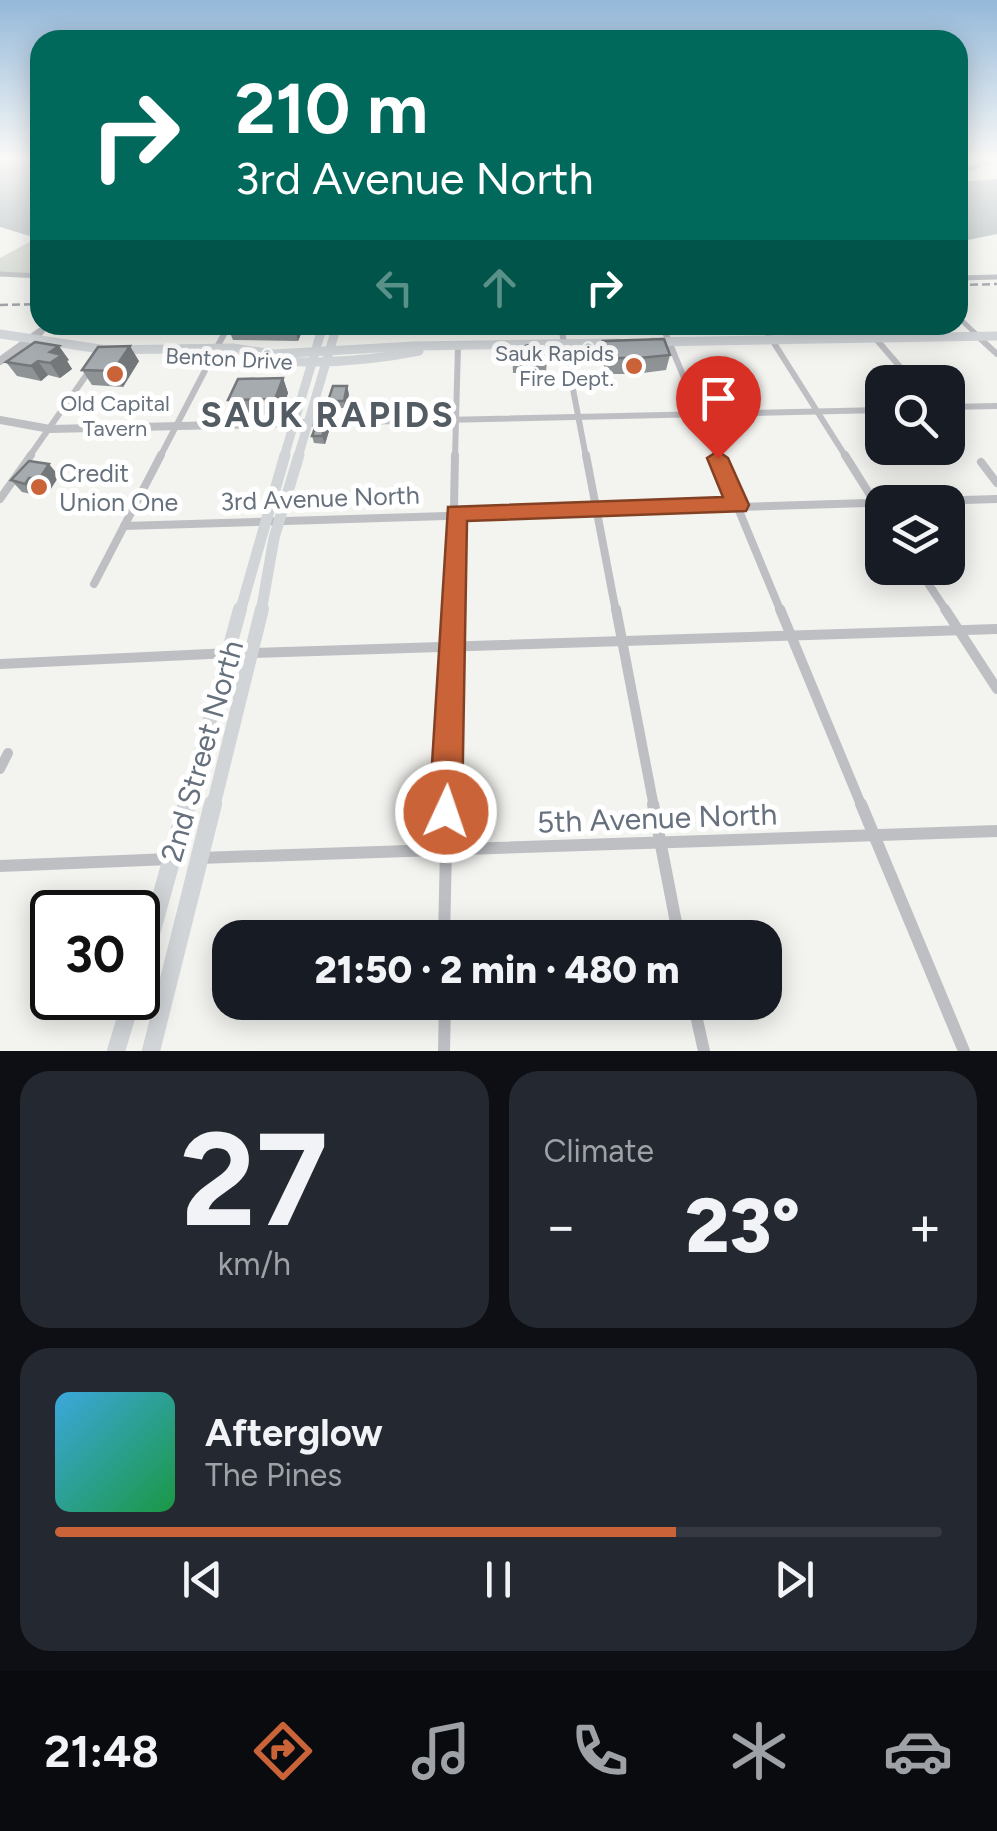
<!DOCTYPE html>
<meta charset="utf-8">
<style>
:root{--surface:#171b24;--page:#242831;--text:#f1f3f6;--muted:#9ea1a6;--line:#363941;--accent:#ca6438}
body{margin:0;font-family:Figtree,sans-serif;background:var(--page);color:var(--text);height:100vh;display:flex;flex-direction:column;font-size:38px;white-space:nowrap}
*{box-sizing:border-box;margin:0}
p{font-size:32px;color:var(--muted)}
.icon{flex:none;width:55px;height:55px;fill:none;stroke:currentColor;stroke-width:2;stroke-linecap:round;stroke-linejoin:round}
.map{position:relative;height:1051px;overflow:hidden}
.panel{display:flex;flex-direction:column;gap:20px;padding:20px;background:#0d0f14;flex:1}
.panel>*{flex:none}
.top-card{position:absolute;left:30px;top:30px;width:938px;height:305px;border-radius:30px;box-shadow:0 5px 25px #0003;background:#00695c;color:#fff;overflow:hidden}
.controls{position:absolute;left:865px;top:365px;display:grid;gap:20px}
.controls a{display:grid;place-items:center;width:100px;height:100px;border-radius:20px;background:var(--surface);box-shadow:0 5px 25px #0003;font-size:50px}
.speed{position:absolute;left:30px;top:890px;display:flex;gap:20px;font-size:50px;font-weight:700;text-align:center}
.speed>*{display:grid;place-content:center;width:130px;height:130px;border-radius:50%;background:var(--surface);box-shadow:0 5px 25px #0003;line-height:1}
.speed .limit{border:5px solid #111;border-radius:15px;background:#fff;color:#111}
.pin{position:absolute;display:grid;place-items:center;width:85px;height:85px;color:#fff;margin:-102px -42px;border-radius:50% 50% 50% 0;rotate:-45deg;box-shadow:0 0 10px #0007}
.pin .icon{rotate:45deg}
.me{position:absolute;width:110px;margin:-55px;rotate:3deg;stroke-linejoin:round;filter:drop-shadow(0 0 8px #0008)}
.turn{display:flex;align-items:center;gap:35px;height:210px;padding:0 40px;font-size:45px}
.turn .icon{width:130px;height:130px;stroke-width:2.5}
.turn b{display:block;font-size:70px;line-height:85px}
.lanes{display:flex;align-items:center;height:95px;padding:0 40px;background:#0003;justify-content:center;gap:50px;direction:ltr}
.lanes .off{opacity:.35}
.big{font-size:75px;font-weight:800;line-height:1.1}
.panel .widget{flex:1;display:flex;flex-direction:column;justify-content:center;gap:15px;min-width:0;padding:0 35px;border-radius:30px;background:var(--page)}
.panel .dial{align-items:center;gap:0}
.dial b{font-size:130px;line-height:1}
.song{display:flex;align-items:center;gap:30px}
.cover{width:120px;height:120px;border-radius:15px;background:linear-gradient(135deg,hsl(200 70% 55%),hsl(140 70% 35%))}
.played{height:10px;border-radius:5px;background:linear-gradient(90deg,var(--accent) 70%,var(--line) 70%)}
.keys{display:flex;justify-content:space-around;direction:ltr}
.heat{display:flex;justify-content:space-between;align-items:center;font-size:55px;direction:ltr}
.panel .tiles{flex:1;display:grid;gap:20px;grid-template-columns:1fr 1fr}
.widget:last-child{grid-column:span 2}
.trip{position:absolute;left:212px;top:920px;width:570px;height:100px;border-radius:30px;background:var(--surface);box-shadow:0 5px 25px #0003;font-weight:800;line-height:100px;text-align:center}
.tabs{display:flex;height:160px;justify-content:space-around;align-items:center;background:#090b0e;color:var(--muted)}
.tabs .icon{width:70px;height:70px}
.tabs .active{color:var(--accent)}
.tabs b{font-size:45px;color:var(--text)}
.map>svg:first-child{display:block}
</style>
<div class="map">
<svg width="997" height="1051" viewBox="0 0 997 1051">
<rect width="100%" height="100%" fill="#f3f3f0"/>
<polygon fill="#d4d9d2" points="35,239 40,239 40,274 0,272 0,258"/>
<g fill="#b6bfc3">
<polygon points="0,158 40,158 40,239 0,227"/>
<polygon points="997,179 997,234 958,242 958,182"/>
</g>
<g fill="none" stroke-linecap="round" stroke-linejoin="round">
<g stroke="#bdbfc3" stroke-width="5">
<polyline points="0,274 40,276"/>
<polyline points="958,278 997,277"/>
<polyline points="958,317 976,334"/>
<polyline points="561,325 563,334"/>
<polyline points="662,325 666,334"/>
<polyline points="763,325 769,334"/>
<polyline points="864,325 872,334"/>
<polyline points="223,334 228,325"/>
</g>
<g stroke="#bdbfc3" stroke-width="6">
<polyline points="562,332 586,457"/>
<polyline points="665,332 717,457"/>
<polyline points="767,332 846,457"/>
<polyline points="870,332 913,382"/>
<polyline points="973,332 997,354"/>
<polyline points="948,407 997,406"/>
<polyline points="311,423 882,410"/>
<polyline points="29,457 92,367"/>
<polyline points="160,457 225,332"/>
<polyline points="455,457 458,346"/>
</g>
<g stroke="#bdbfc3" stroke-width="8">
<polyline points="586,455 616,612"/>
<polyline points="716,455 781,612"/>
<polyline points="845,455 882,514"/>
<polyline points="981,462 997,483"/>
<polyline points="0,499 31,455"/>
<polyline points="124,526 997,499"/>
<polyline points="918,568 947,612"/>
<polyline points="94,584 161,455"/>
<polyline points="452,612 455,455"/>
</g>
<g stroke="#bdbfc3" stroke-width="10">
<polyline points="616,609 654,807"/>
<polyline points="780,609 862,807"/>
<polyline points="945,609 997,689"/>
<polyline points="254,653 997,629"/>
<polyline points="0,664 230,653"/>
<polyline points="0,769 8,753"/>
<polyline points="447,807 452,609"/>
</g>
<g stroke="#bdbfc3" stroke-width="12">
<polyline points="653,804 679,938"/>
<polyline points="861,804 964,1051"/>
<polyline points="199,858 997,831"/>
<polyline points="0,866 170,859"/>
<polyline points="444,938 447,804"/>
<polyline points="693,1002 704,1051"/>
<polyline points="444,1051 445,1002"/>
</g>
<polyline stroke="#bdbfc3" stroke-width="5" points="958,173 997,159"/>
<polyline stroke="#bdbfc3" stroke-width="6" points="37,334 49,325"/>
<g stroke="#bdbfc3" stroke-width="8">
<polyline points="0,361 40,332"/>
<polyline points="0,420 50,429 311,423"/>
</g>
<g stroke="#d1d5d8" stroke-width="8">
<polyline points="320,334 323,325"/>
<polyline points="334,334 337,325"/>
</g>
<g stroke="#d1d5d8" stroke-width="9">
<polyline points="0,334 107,350 233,348 273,354 414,346 619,343"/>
<polyline points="652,342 997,336"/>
<path d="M215,355C285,365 349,365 419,351"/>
<polyline points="284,457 321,332"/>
<polyline points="298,457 335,332"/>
</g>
<g stroke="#d1d5d8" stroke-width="11">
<polyline points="240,612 285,455"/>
<polyline points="261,612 274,538 299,455"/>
</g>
<g stroke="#d1d5d8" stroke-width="14">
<polyline points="186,807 240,609"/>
<polyline points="213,807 262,609"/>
</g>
<g stroke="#d1d5d8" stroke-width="18">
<polyline points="138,980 187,804"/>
<polyline points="116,1051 132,998"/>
<polyline points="151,1051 213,804"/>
</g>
<g stroke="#a0a4a9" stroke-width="2.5" stroke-dasharray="8 4" stroke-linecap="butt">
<polyline points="958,285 997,284"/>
<polyline points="0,305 40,304"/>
</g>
</g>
<g fill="#8e9396">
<polygon points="227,325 302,325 303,329 298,341 233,340"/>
<polygon points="603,341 670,355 666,370 635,374 606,374 601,357"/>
<polygon points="535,348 547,360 546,372 513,373 512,349"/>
<polygon points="69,360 67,361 72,369 60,378 48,375 41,381 17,376 6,362"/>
<polygon points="139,361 123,387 92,385 82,370"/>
<polygon points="283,378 288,393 281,414 235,416 228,400"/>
<polygon points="349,394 346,408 331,408 328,401"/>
<polygon points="327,423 329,431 325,444 314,443 312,436"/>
<polygon points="59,476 50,490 40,490 36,495 22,492 11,480"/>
</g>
<g fill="#74787a">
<polygon points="294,325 302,325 303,329 298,341"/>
<polygon points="59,346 69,360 67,361 72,369 60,378 50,363 50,352"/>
<polygon points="130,346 139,361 123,387 113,371"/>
<polygon points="38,361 48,375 41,381 31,366"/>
<polygon points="283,378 288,393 281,414 275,399"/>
<polygon points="347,386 349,394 346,408 344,401"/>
<polygon points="327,423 329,431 325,444 322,436"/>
<polygon points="49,464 59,476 50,490 40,478"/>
<polygon points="29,478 40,490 36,495 25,484"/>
</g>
<g fill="#a5abaf" stroke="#74787a" stroke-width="2.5">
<polygon points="241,325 294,325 294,326"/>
<polygon points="664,339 670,355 639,358 608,358 603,341"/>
<polygon points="35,342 59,346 50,352 62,355 50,363 38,361 31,366 6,362"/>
<polygon points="534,344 535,348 545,348 547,360 514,361 512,349"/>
<polygon points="130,346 113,371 82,370 98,347"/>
<polygon points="283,378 275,399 228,400 238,379"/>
<polygon points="333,386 347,386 344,401 328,401"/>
<polygon points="317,423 327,423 322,436 312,436"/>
<polygon points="29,461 49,464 40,478 29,478 25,484 11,480"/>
</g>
<linearGradient id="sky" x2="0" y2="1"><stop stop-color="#94b8d9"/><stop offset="0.52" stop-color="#fafaf8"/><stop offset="1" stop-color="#fafaf8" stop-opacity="0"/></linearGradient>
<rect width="997" height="305" fill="url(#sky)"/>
<polygon fill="#ca6438" stroke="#834124" stroke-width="2.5" points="718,451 728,458 749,505 746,511 467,521 462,812 457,823 446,828 434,823 429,812 448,507 723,497 707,458"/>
<g fill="#ca6438" stroke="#fff" stroke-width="4">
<circle cx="634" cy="366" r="10"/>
<circle cx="115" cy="374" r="10"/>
<circle cx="39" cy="487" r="10"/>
</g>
<g text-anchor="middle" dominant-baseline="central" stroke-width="10" stroke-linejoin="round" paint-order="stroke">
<g font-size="22" fill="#66717d" stroke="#fff" text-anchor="end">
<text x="614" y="353">Sauk Rapids<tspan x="614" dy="25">Fire Dept.</tspan></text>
<text x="115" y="403" text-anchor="middle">Old Capital<tspan x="115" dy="25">Tavern</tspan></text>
</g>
<g font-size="22" fill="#66717d" stroke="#fff">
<text transform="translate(229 359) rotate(3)">Benton Drive</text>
</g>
<g font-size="25" fill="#66717d" stroke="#fff" text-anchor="start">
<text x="59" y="473">Credit<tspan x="59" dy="29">Union One</tspan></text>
</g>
<g font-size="25" fill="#66717d" stroke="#fff">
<text transform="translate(320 498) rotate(-2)">3rd Avenue North</text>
</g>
<g font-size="30" fill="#66717d" stroke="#fff">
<text transform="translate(202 751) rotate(-74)">2nd Street North</text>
<text transform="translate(657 818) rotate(-2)">5th Avenue North</text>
</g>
<g font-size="35" font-weight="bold" letter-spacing="2.5" fill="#535b63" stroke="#fff">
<text x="328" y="415">SAUK RAPIDS</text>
</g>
</g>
</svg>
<div class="controls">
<a><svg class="icon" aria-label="search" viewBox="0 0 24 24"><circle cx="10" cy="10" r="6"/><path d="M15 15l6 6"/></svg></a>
<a><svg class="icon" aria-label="layers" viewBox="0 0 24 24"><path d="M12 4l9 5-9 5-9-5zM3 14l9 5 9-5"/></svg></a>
</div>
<div class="speed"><div class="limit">30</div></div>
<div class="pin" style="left:718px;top:458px;background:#d93025"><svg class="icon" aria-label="arrive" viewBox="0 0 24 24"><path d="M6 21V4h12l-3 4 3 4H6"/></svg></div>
<svg class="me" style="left:446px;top:812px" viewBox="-20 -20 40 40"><circle r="17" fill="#ca6438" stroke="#fff" stroke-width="3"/><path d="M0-11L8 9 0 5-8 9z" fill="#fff"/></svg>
<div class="trip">21:50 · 2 min · 480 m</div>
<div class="top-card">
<div class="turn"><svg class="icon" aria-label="right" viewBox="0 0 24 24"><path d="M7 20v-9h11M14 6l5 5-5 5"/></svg><div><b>210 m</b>3rd Avenue North</div></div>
<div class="lanes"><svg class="icon off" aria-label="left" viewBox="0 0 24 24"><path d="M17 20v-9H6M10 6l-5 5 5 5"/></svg><svg class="icon off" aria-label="ahead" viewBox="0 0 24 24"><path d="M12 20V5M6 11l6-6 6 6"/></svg><svg class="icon" aria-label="right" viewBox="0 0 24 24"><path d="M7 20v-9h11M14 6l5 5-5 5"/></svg></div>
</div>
</div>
<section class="panel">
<div class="tiles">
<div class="widget dial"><b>27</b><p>km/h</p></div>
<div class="widget"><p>Climate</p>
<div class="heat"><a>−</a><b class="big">23°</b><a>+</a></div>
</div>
<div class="widget">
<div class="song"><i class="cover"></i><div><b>Afterglow</b><p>The Pines</p></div></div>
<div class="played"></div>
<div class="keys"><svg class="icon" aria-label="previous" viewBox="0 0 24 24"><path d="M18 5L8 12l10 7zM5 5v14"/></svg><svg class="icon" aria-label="pause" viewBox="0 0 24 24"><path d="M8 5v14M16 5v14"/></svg><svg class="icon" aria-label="next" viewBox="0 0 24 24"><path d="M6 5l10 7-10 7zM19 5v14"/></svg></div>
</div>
</div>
</section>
<nav class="tabs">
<b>21:48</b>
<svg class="icon active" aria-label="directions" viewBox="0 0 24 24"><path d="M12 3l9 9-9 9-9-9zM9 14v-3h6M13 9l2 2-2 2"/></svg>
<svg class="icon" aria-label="music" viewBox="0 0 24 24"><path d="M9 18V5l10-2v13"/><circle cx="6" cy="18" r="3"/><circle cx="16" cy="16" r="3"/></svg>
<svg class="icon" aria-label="phone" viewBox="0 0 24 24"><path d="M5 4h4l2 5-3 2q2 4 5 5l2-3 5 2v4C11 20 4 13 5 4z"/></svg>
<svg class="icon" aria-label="climate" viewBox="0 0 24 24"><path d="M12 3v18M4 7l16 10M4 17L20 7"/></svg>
<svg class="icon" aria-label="car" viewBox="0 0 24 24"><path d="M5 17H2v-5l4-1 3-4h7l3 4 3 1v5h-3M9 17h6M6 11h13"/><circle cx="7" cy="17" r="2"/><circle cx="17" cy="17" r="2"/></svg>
</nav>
